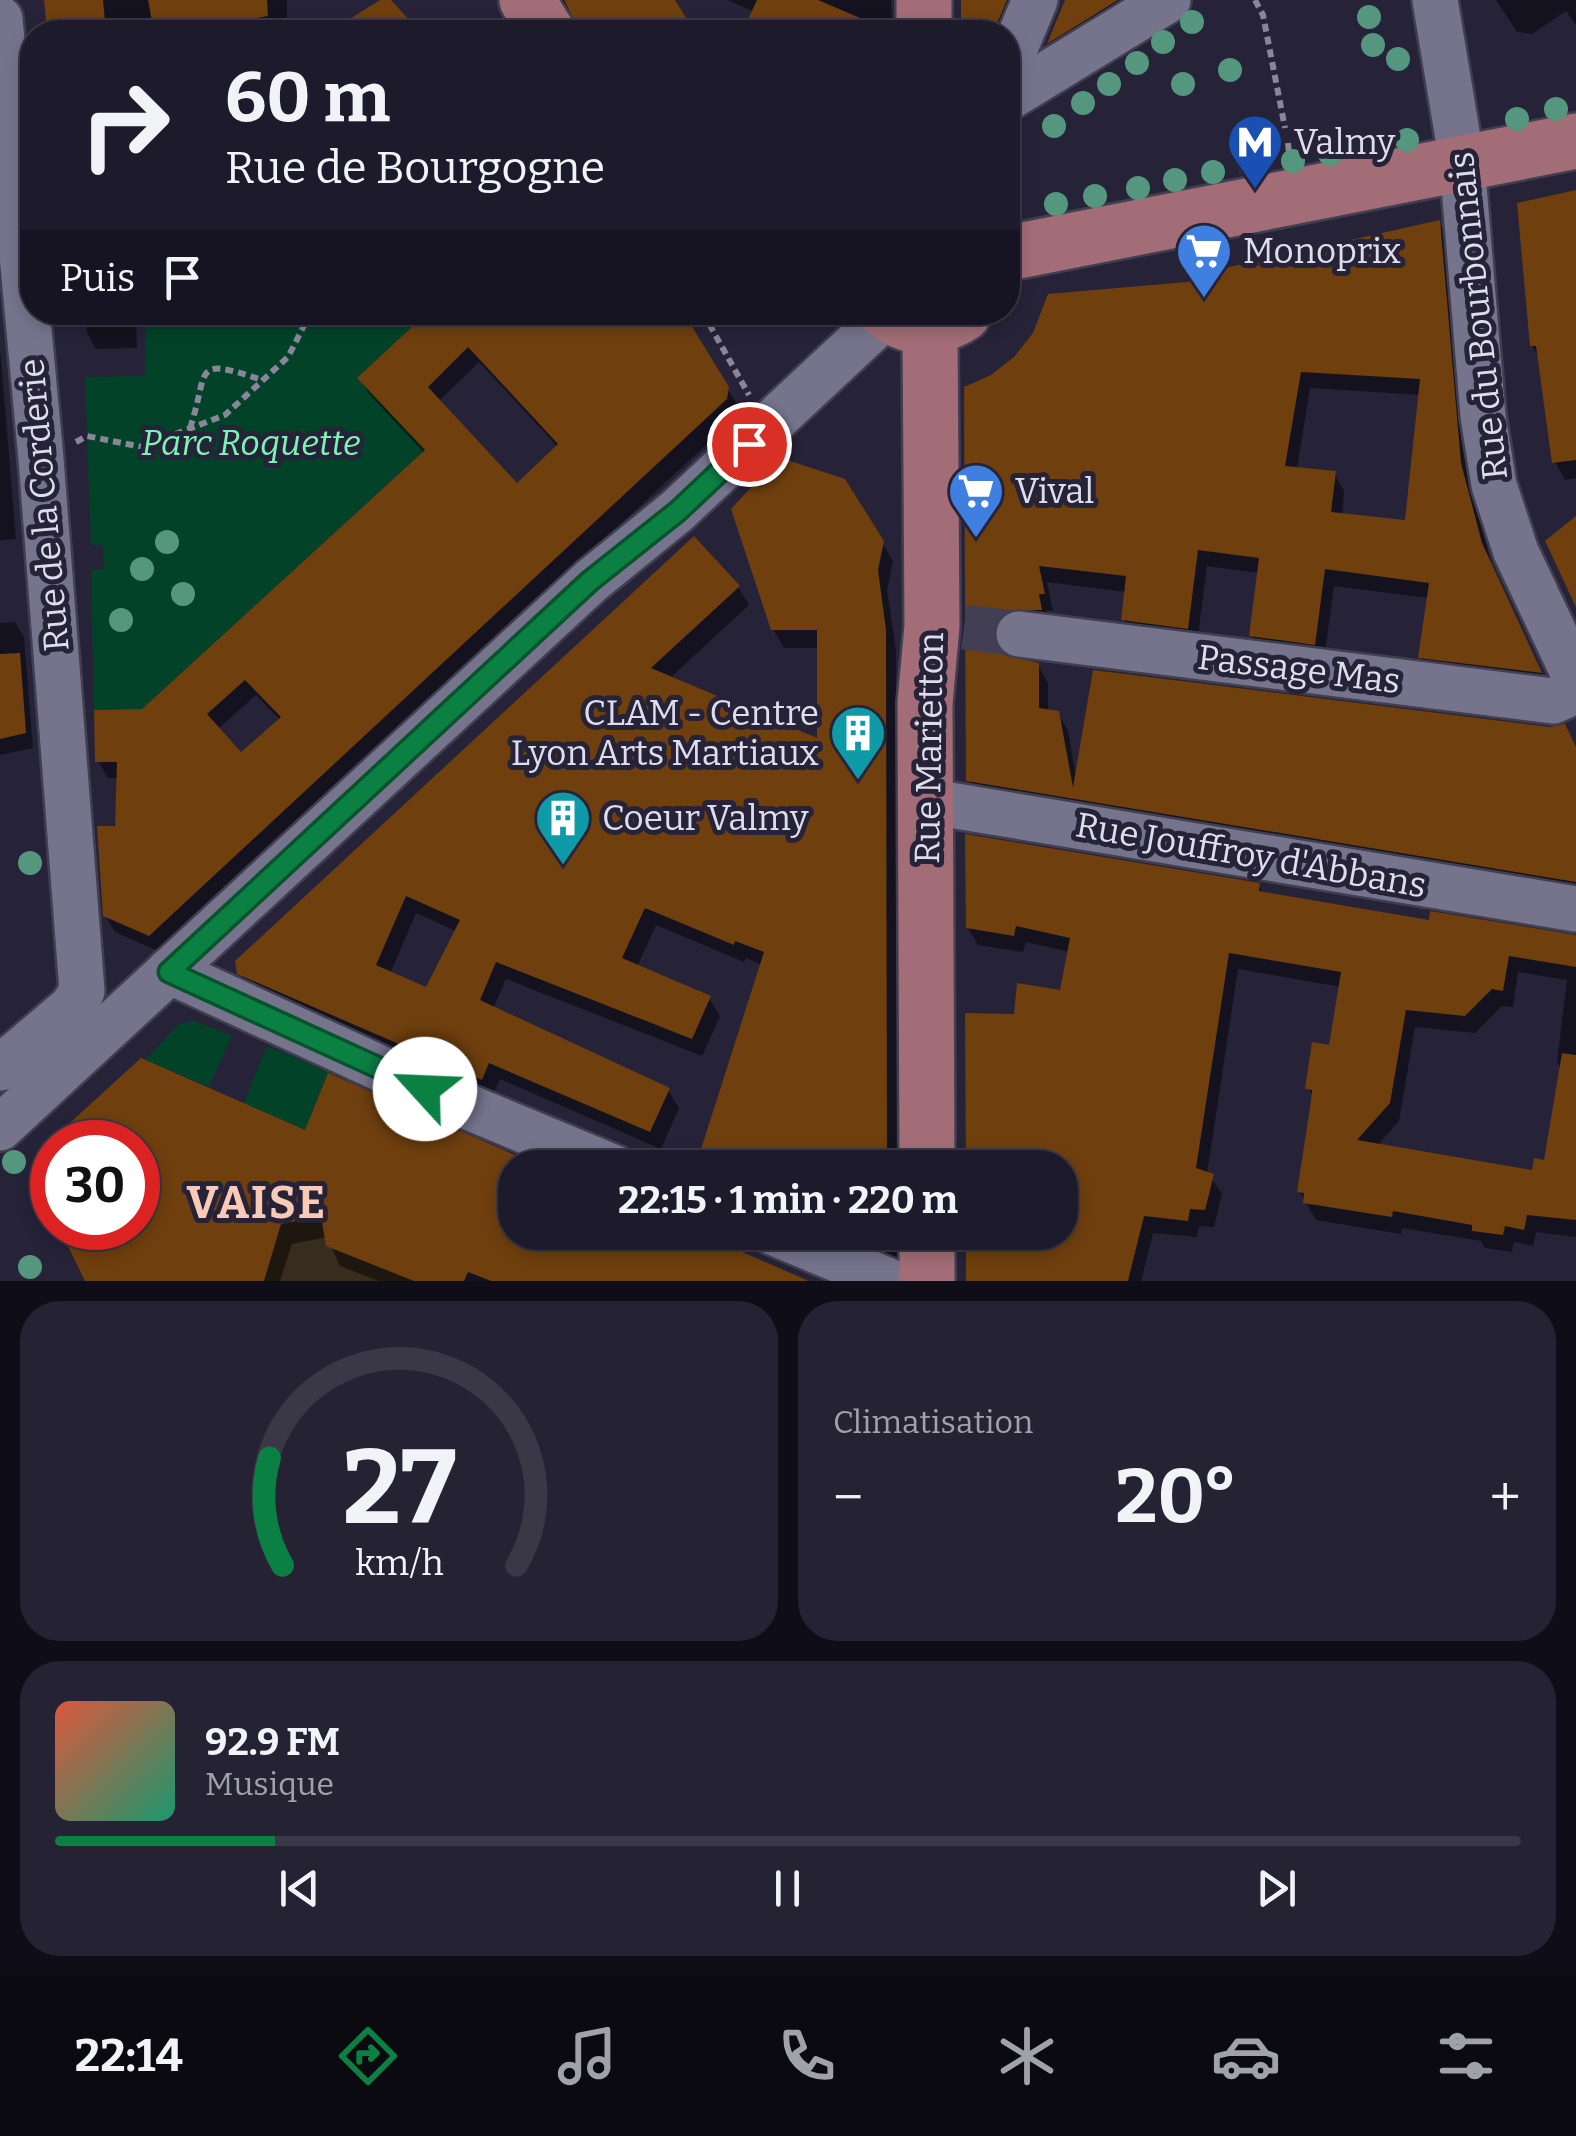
<!DOCTYPE html>
<html lang="fr">
<meta charset="utf-8">
<style>
:root{--surface:#1c1a2b;--page:#252333;--text:#f1f3f6;--muted:#a0a1a9;--line:#3a3847;--accent:#0b8043}
body{margin:0;font-family:Bitter,serif;background:var(--page);color:var(--text);height:100vh;display:flex;flex-direction:column;font-size:38px;white-space:nowrap}
*{box-sizing:border-box;margin:0}
p{font-size:32px;color:var(--muted)}
.icon{flex:none;width:55px;height:55px;fill:none;stroke:currentColor;stroke-width:2;stroke-linecap:round;stroke-linejoin:round}
.map{position:relative;height:1281px;overflow:hidden}
.panel{display:flex;flex-direction:column;gap:20px;padding:20px;background:#0f0e18;flex:1}
.panel>*{flex:none}
.hud{position:absolute;left:20px;top:20px;width:1000px;height:305px;border-radius:40px;box-shadow:0 5px 15px #0003,0 0 0 2px var(--line);background:#1c1a2b;color:var(--text);overflow:hidden}
.speed{position:absolute;left:30px;top:1120px;display:flex;gap:20px;font-size:50px;font-weight:700;text-align:center}
.speed>*{display:grid;place-content:center;width:130px;height:130px;border-radius:50%;background:var(--surface);box-shadow:0 5px 15px #0003,0 0 0 2px var(--line);line-height:1}
.speed .limit{border:15px solid #d22;background:#fff;color:#111}
.pin{position:absolute;display:grid;place-items:center;width:85px;height:85px;color:#fff;margin:-42px;border:5px solid #fff;border-radius:50%;box-shadow:0 2px 10px #0007}
.me{position:absolute;width:110px;margin:-55px;rotate:295deg;stroke-linejoin:round;filter:drop-shadow(0 0 8px #0008)}
.turn{display:flex;align-items:center;gap:35px;height:210px;padding:0 40px;font-size:45px}
.turn .icon{width:130px;height:130px;stroke-width:2.5}
.turn b{display:block;font-size:70px;line-height:85px}
.then{display:flex;align-items:center;height:95px;padding:0 40px;background:#0003;gap:20px;font-size:38px}
.big{font-size:75px;font-weight:700;line-height:1.1}
.panel .widget{flex:1;display:flex;flex-direction:column;justify-content:center;gap:15px;min-width:0;padding:0 35px;border-radius:40px;background:var(--page)}
.panel .dial{align-items:center;gap:0}
.dial svg{height:260px;overflow:visible;fill:none;stroke:var(--line);stroke-width:7;stroke-linecap:round;text-anchor:middle}
.dial text{fill:var(--text);stroke:none}
.song{display:flex;align-items:center;gap:30px}
.cover{width:120px;height:120px;border-radius:15px;background:linear-gradient(135deg,hsl(10 70% 55%),hsl(160 70% 35%))}
.played{height:10px;border-radius:5px;background:linear-gradient(90deg,var(--accent) 15%,var(--line) 15%)}
.keys{display:flex;justify-content:space-around;direction:ltr}
.heat{display:flex;justify-content:space-between;align-items:center;font-size:55px;direction:ltr}
.panel .tiles{flex:1;display:grid;gap:20px;grid-template-columns:1fr 1fr}
.widget:last-child{grid-column:span 2}
.trip{position:absolute;left:498px;top:1150px;width:580px;height:100px;border-radius:40px;background:var(--surface);box-shadow:0 5px 15px #0003,0 0 0 2px var(--line);font-weight:700;line-height:100px;text-align:center}
.menu{display:flex;height:160px;justify-content:space-around;align-items:center;background:#0b0a11;color:var(--muted)}
.menu .icon{width:70px;height:70px}
.menu .selected{color:var(--accent)}
.menu b{font-size:45px;color:var(--text)}
.map>svg:first-child{display:block}
</style>
<div class="map">
<svg width="1576" height="1281" viewBox="0 0 1576 1281">
<rect width="100%" height="100%" fill="#262339"/>
<polygon fill="#372c1d" points="329,1072 481,1136 431,1281 264,1281 305,1130"/>
<g fill="#024228">
<polygon points="241,312 428,313 357,378 425,450 142,709 94,710 91,570 104,569 103,545 91,545 85,377 145,376 146,313 231,313 234,318"/>
<polygon points="195,1021 232,1036 209,1087 145,1060 179,1024"/>
<polygon points="267,1046 329,1072 305,1130 243,1105"/>
</g>
<g fill="#0007" fill-rule="evenodd">
<polygon points="45,0 287,0 287,30 48,32"/>
<polygon points="562,0 672,0 692,32 582,32"/>
<polygon points="727,0 891,0 892,32 745,32 755,12"/>
<polygon points="964,0 1029,0 1008,32 969,32 964,23"/>
<polygon points="1068,0 1154,0 1058,59 1049,43"/>
<polygon points="1496,0 1576,0 1576,25 1566,11 1532,34 1517,32"/>
<polygon points="1576,192 1576,478 1565,480 1555,462 1541,361 1532,346"/>
<path d="M1439,223L1449,240L1470,482L1491,563L1549,689L1430,674L1420,657L1429,598L1334,586L1324,661L1262,653L1252,636L1259,573L1207,566L1197,645L1134,637L1124,620L1127,592L1047,582L1053,611L1047,610L1050,627H1018L1002,648L1003,658L1038,665L1048,683V712L1058,713L1068,731L1076,777L1576,749V897L978,798L968,780L966,389L1201,283ZM1310,388L1421,395L1407,523L1342,516L1344,491L1334,473L1297,469Z"/>
<polygon points="86,312 154,312 136,316 137,348 96,349 87,333"/>
<path d="M432,312H680L738,406L736,417L160,952L115,932L105,915L119,778H108L98,761L143,711L425,454L370,395L360,379ZM479,362L558,447L517,486L438,402ZM256,695L281,721L241,755L218,729Z"/>
<polygon points="0,347 16,539 0,540"/>
<path d="M852,491L893,561L887,590L896,650L897,1168H697L762,965L746,958L744,962L656,925L637,967L709,998L720,1016L702,1056L506,979L493,1009L668,1090L679,1108L661,1149L500,1079L492,1097L251,992L240,973L738,587L749,605L670,678L820,742L819,648H784L773,629ZM416,913L458,932L427,990L390,974Z"/>
<polygon points="15,622 24,637 33,748 0,755 0,623"/>
<path d="M1259,885L1264,895L1431,923L1576,936V1237L1536,1232L1533,1246L1514,1242L1512,1252L1485,1248L1481,1241L1402,1228L1401,1234L1316,1220L1299,1191L1314,1098L1308,1088L1331,1048L1341,987L1238,969L1207,1174L1222,1193L1214,1227L1199,1226L1197,1237L1153,1233L1141,1281H969L1060,1232V1168L1016,1016L1062,993L1070,952L1026,942L1023,952L978,945L968,928ZM1518,972L1567,980L1557,1062L1561,1069L1546,1163L1534,1173L1377,1146L1399,1121L1415,1027L1475,1033L1502,1006L1513,1007Z"/>
<polygon points="330,1077 539,1168 515,1168 515,1232 801,1281 379,1281 340,1266 327,1237 292,1244 280,1281 88,1281 64,1228 138,1228 138,1142 67,1142 69,1128 307,1134"/>
<polygon points="808,1232 897,1232 897,1269"/>
</g>
<g fill="#6f3f0e" fill-rule="evenodd">
<polygon points="44,0 103,0 106,32 47,32"/>
<polygon points="148,0 267,0 268,16 181,32 154,32"/>
<polygon points="380,0 391,0 420,32 329,32"/>
<polygon points="564,0 675,0 695,32 580,32"/>
<polygon points="757,0 818,0 893,32 742,32"/>
<polygon points="961,0 1007,0 994,31 961,24"/>
<polygon points="1065,0 1118,0 1047,44"/>
<polygon points="1576,190 1576,460 1552,463 1536,346 1530,346 1517,203"/>
<path d="M1440,220L1461,463L1482,543L1542,673L1418,658L1429,583L1325,569L1315,645L1249,636L1259,558L1198,550L1188,629L1121,620L1126,576L1039,566L1045,594H1039L1042,610H1008L993,630L995,643L1004,655L1039,663V708L1059,711L1073,787L1093,670L1550,727L1565,724L1576,747V882L966,781L964,387L991,375L1014,357L1033,333L1048,294L1198,281V274ZM1301,372L1420,379L1405,520L1331,512L1336,471L1285,466Z"/>
<path d="M428,312H683L729,387L727,399L149,936L103,916L97,826H115L117,762H95L94,710L142,709L425,450L357,378ZM468,347L558,444L517,483L428,387ZM245,680L281,717L241,752L207,714Z"/>
<path d="M787,460L845,479L884,541L878,570L886,630L887,1168H695L764,952L735,941L734,945L645,908L622,958L711,996L692,1039L496,962L480,1000L670,1088L650,1132L489,1063L482,1080L237,974L235,961L694,536L740,586L651,668L817,738V630H771L731,509L771,466ZM406,896L460,920L426,987L376,965Z"/>
<polygon points="1576,516 1576,607 1545,541"/>
<polygon points="20,653 26,733 0,739 0,654"/>
<polygon points="965,834 1260,883 1259,891 1429,920 1430,911 1576,935 1576,967 1509,956 1503,991 1492,989 1465,1016 1406,1010 1390,1103 1357,1140 1532,1170 1534,1158 1544,1160 1562,1053 1576,1055 1576,1220 1527,1215 1524,1230 1505,1226 1503,1235 1472,1231 1472,1225 1393,1211 1392,1217 1303,1203 1304,1193 1297,1192 1311,1101 1312,1090 1305,1089 1312,1042 1329,1045 1341,972 1229,953 1196,1168 1214,1174 1205,1210 1190,1209 1188,1221 1144,1216 1128,1281 966,1281 966,1232 1060,1232 1060,1168 966,1168 965,1013 1014,1014 1017,983 1060,990 1070,938 1016,926 1014,936 966,928"/>
<polygon points="141,1058 305,1130 328,1073 515,1155 515,1232 696,1232 809,1281 491,1281 468,1272 464,1281 414,1281 326,1246 321,1216 281,1224 264,1281 85,1281 59,1228 138,1228 138,1142 49,1142"/>
</g>
<g fill="none" stroke-linecap="round" stroke-linejoin="round">
<polyline stroke="#423f54" stroke-width="45" stroke-dasharray="45 22" stroke-linecap="butt" points="964,627 1019,634"/>
<g stroke="#413e50" stroke-width="50">
<g id="minor">
<polyline points="1435,0 1462,162 1483,416 1494,485 1516,552 1576,679"/>
<polyline points="0,19 41,459 82,991 72,1007 0,1068"/>
<polyline points="1008,65 1035,0"/>
<polyline points="1008,98 1168,0"/>
<polyline points="1019,634 1553,701 1576,691"/>
<polyline points="926,801 1576,909"/>
<polyline points="169,971 425,1089 615,1168"/>
<polyline points="0,1128 591,581 677,511 888,314"/>
<polyline points="772,1232 889,1281"/>
</g>
</g>
<g stroke="#413e50" stroke-width="60">
<g id="major">
<polyline points="527,0 547,32"/>
<polyline points="924,0 924,32"/>
<polyline points="1008,253 1576,141"/>
<path d="M886,312C912,331 937,331 963,314"/>
<polyline points="927,1168 925,703 932,626 930,328"/>
<polyline points="927,1232 927,1281"/>
</g>
</g>
<g stroke="#888698" stroke-width="6" stroke-dasharray="8 5" stroke-linecap="butt">
<polyline points="1255,0 1263,15 1285,128"/>
<polyline points="1288,143 1289,154"/>
<polyline points="703,313 749,395"/>
<path d="M190,428C210,369 190,356 262,380"/>
<polyline points="76,442 87,436 142,447 225,415 288,357 311,312"/>
</g>
<use href="#minor" stroke="#76748d" stroke-width="45"/>
<use href="#major" stroke="#a26d77" stroke-width="55"/>
</g>
<g fill="#54967e">
<circle cx="1369" cy="17" r="12"/>
<circle cx="1192" cy="22" r="12"/>
<circle cx="1163" cy="42" r="12"/>
<circle cx="1373" cy="45" r="12"/>
<circle cx="1398" cy="59" r="12"/>
<circle cx="1137" cy="63" r="12"/>
<circle cx="1230" cy="70" r="12"/>
<circle cx="1109" cy="84" r="12"/>
<circle cx="1183" cy="84" r="12"/>
<circle cx="1083" cy="103" r="12"/>
<circle cx="1556" cy="109" r="12"/>
<circle cx="1517" cy="119" r="12"/>
<circle cx="1054" cy="126" r="12"/>
<circle cx="1407" cy="140" r="12"/>
<circle cx="1370" cy="146" r="12"/>
<circle cx="1330" cy="154" r="12"/>
<circle cx="1293" cy="161" r="12"/>
<circle cx="1250" cy="165" r="12"/>
<circle cx="1213" cy="172" r="12"/>
<circle cx="1175" cy="180" r="12"/>
<circle cx="1138" cy="188" r="12"/>
<circle cx="1095" cy="196" r="12"/>
<circle cx="1056" cy="204" r="12"/>
<circle cx="167" cy="542" r="12"/>
<circle cx="142" cy="569" r="12"/>
<circle cx="183" cy="594" r="12"/>
<circle cx="121" cy="620" r="12"/>
<circle cx="30" cy="863" r="12"/>
<circle cx="14" cy="1162" r="12"/>
<circle cx="30" cy="1267" r="12"/>
</g>
<g fill="none" stroke-linecap="round" stroke-linejoin="round">
<g stroke="#07532c" stroke-width="25">
<polyline id="route" points="425,1089 169,972 590,581 678,511 749,444"/>
</g>
<use href="#route" stroke="#0b8043" stroke-width="18"/>
</g>
<defs>
<g id="metro-pin" transform="scale(2.875)"><path d="M0 17L-7.5 6A9.5 9.5 0 1 1 7.5 6Z" fill="#1a4fb4" stroke="#262339"/><path d="M-5.5 5V-5H-3L0 0L3-5H5.5V5H3V-.5L0 4L-3-.5V5Z" fill="#fff"/></g>
<g id="supermarket-pin" transform="scale(2.875)"><path d="M0 17L-7.5 6A9.5 9.5 0 1 1 7.5 6Z" fill="#3f7fe0" stroke="#262339"/><path d="M-6-5.5h2.5l.6 2H6L4.5 2H-2.5L-4.4-4H-6ZM-1.5 3.2a1.3 1.3 0 1 0 .1 0ZM3 3.2a1.3 1.3 0 1 0 .1 0Z" fill="#fff"/></g>
<g id="building-pin" transform="scale(2.875)"><path d="M0 17L-7.5 6A9.5 9.5 0 1 1 7.5 6Z" fill="#0f9aa8" stroke="#262339"/><path d="M-4-6H4V6H1V3H-1V6H-4ZM-2.5-4.3h1.7v1.8h-1.7ZM.8-4.3h1.7v1.8H.8ZM-2.5-1h1.7V.8h-1.7ZM.8-1h1.7V.8H.8Z" fill="#fff"/></g>
</defs>
<g fill-rule="evenodd">
<use href="#metro-pin" x="1255" y="142"/>
<use href="#supermarket-pin" x="1204" y="251"/>
<use href="#supermarket-pin" x="976" y="491"/>
<use href="#building-pin" x="858" y="733"/>
<use href="#building-pin" x="563" y="818"/>
</g>
<g text-anchor="middle" dominant-baseline="central" stroke-width="10" stroke-linejoin="round" paint-order="stroke">
<g font-size="35" fill="#deddeb" stroke="#262339" text-anchor="start">
<text x="1294" y="142">Valmy</text>
<text x="1243" y="251">Monoprix</text>
<text x="1015" y="491">Vival</text>
<text x="819" y="713" text-anchor="end">CLAM - Centre<tspan x="819" dy="40">Lyon Arts Martiaux</tspan></text>
<text x="602" y="818">Coeur Valmy</text>
</g>
<g font-size="35" fill="#deddeb" stroke="#262339">
<text transform="translate(1478 316) rotate(-96)">Rue du Bourbonnais</text>
<text transform="translate(44 505) rotate(-95)">Rue de la Corderie</text>
<text transform="translate(1299 669) rotate(7)">Passage Mas</text>
<text transform="translate(929 748) rotate(-89)">Rue Marietton</text>
<text transform="translate(1251 855) rotate(10)">Rue Jouffroy d'Abbans</text>
</g>
<g font-size="35" font-style="italic" fill="#7af4b6" stroke="#262339">
<text x="251" y="443">Parc Roquette</text>
</g>
<g font-size="45" font-weight="bold" letter-spacing="2.5" fill="#f9cab7" stroke="#262339">
<text x="257" y="1203">VAISE</text>
</g>
</g>
</svg>
<div class="speed"><div class="limit">30</div></div>
<div class="pin" style="left:749px;top:444px;background:#d93025"><svg class="icon" aria-label="arrive" viewBox="0 0 24 24"><path d="M6 21V4h12l-3 4 3 4H6"/></svg></div>
<svg class="me" style="left:425px;top:1089px" viewBox="-20 -20 40 40"><circle r="19" fill="#fff"/><path d="M0-13L10 11 0 6-10 11z" fill="#0b8043"/></svg>
<div class="trip">22:15 · 1 min · 220 m</div>
<div class="hud">
<div class="turn"><svg class="icon" aria-label="right" viewBox="0 0 24 24"><path d="M7 20v-9h11M14 6l5 5-5 5"/></svg><div><b>60 m</b>Rue de Bourgogne</div></div>
<div class="then">Puis<svg class="icon" aria-label="arrive" viewBox="0 0 24 24"><path d="M6 21V4h12l-3 4 3 4H6"/></svg></div>
</div>
</div>
<section class="panel">
<div class="tiles">
<div class="widget dial"><svg viewBox="0 0 100 80">
<path d="M14 69A42 42 0 1 1 86 69"/>
<path d="M14 69A42 42 0 0 1 10 36" stroke="#0b8043"/>
<text x="50" y="56" font-size="32" font-weight="700">27</text>
<text x="50" y="72" font-size="11">km/h</text>
</svg></div>
<div class="widget"><p>Climatisation</p>
<div class="heat"><a>−</a><b class="big">20°</b><a>+</a></div>
</div>
<div class="widget">
<div class="song"><i class="cover"></i><div><b>92.9 FM</b><p>Musique</p></div></div>
<div class="played"></div>
<div class="keys"><svg class="icon" aria-label="previous" viewBox="0 0 24 24"><path d="M18 5L8 12l10 7zM5 5v14"/></svg><svg class="icon" aria-label="pause" viewBox="0 0 24 24"><path d="M8 5v14M16 5v14"/></svg><svg class="icon" aria-label="next" viewBox="0 0 24 24"><path d="M6 5l10 7-10 7zM19 5v14"/></svg></div>
</div>
</div>
</section>
<nav class="menu">
<b>22:14</b>
<svg class="icon selected" aria-label="directions" viewBox="0 0 24 24"><path d="M12 3l9 9-9 9-9-9zM9 14v-3h6M13 9l2 2-2 2"/></svg>
<svg class="icon" aria-label="music" viewBox="0 0 24 24"><path d="M9 18V5l10-2v13"/><circle cx="6" cy="18" r="3"/><circle cx="16" cy="16" r="3"/></svg>
<svg class="icon" aria-label="phone" viewBox="0 0 24 24"><path d="M5 4h4l2 5-3 2q2 4 5 5l2-3 5 2v4C11 20 4 13 5 4z"/></svg>
<svg class="icon" aria-label="climate" viewBox="0 0 24 24"><path d="M12 3v18M4 7l16 10M4 17L20 7"/></svg>
<svg class="icon" aria-label="car" viewBox="0 0 24 24"><path d="M5 17H2v-5l4-1 3-4h7l3 4 3 1v5h-3M9 17h6M6 11h13"/><circle cx="7" cy="17" r="2"/><circle cx="17" cy="17" r="2"/></svg>
<svg class="icon" aria-label="filters" viewBox="0 0 24 24"><path d="M4 7h16M4 17h16"/><circle cx="9" cy="7" r="2"/><circle cx="15" cy="17" r="2"/></svg>
</nav>
